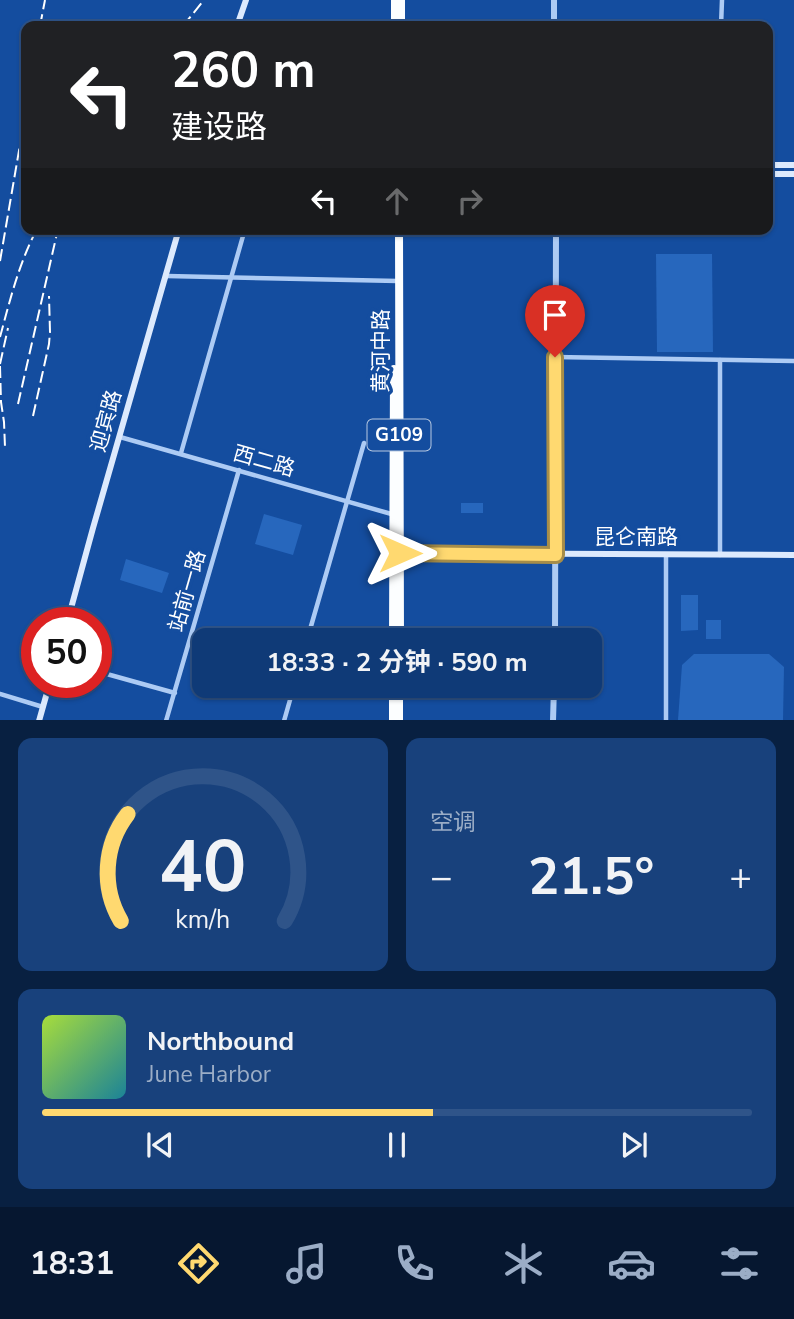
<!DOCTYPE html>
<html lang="zh">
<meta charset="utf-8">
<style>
:root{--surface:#0f3a77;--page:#18417c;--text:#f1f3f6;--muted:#9badc6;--line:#2f5489;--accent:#ffd970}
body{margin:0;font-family:"Nunito Sans","Noto Sans SC",sans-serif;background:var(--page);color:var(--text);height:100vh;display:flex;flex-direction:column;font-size:26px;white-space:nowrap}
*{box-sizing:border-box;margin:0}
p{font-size:23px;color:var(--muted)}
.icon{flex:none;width:38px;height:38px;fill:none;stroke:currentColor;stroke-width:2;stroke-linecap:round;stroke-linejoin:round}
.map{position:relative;height:720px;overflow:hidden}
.sheet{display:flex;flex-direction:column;gap:18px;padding:18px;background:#082041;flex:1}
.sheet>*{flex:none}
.hud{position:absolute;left:21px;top:21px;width:752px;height:214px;border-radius:14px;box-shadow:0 2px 5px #0004,0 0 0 2px var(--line);background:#202124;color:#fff;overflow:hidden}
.speed{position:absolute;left:21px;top:607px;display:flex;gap:14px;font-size:35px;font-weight:700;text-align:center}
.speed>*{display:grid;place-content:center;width:91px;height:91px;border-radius:50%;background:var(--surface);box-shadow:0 2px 5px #0004,0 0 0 2px var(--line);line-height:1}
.speed .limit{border:10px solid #d22;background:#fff;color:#111}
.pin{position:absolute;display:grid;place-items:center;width:60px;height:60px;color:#fff;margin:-72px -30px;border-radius:50% 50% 50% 0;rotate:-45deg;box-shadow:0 0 7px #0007}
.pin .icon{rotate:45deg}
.me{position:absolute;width:77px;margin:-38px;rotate:90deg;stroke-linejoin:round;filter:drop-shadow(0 0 5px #0008)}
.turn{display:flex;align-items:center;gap:24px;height:147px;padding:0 35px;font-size:32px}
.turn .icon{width:91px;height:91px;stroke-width:2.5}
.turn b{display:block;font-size:49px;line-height:60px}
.lanes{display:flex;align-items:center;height:66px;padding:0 35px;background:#0003;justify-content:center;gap:35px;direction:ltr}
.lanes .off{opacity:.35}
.big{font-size:52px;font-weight:700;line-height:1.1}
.sheet .widget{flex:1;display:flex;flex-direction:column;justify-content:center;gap:10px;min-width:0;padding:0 24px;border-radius:14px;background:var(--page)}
.sheet .dial{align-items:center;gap:0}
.dial svg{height:182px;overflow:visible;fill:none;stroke:var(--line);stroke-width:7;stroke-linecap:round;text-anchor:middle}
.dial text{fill:var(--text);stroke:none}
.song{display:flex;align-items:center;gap:21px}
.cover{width:84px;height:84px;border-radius:10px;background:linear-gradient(135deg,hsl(80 70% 55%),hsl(190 70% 35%))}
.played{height:7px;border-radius:4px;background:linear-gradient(90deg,var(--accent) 55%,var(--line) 55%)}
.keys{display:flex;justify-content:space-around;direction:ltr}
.heat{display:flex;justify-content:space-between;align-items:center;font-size:38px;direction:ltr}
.sheet .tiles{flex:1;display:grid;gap:18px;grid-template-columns:1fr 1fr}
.widget:last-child{grid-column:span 2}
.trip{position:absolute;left:192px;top:628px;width:410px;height:70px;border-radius:14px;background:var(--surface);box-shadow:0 2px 5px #0004,0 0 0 2px var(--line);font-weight:700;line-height:70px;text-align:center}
.tabs{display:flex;height:112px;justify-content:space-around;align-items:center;background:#061730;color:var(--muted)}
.tabs .icon{width:49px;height:49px}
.tabs .selected{color:var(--accent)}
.tabs b{font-size:32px;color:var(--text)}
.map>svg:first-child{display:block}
</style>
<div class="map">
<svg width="794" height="721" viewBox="0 0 794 721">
<rect width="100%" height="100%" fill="#144d9f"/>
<g fill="#2767bd">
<polygon points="656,254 712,254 713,352 657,352"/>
<rect x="461" y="503" width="22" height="10"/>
<polygon points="264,514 302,525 293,555 255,544"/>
<polygon points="126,559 169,573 162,593 120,580"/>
<polygon points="681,595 698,595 698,630 681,631"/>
<rect x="706" y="620" width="15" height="19"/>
<polygon points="694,654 769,654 784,667 783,720 678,720 682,665"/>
</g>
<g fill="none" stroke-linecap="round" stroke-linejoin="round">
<g stroke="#adcbf4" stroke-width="4.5">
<polyline points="721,26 722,0"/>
<polyline points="167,276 398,281"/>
<polyline points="555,357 794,361"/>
<polyline points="120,437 395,515"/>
<polyline points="181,453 245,229"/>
<polyline points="666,555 666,721"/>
<polyline points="720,555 720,360"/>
<polyline points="307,640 364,443"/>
<polyline points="96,671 175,693"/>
<polyline points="0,694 43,707"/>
<polyline points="166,721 239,470"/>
<polyline points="284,721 294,686"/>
</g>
<g stroke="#adcbf4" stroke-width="6">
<polyline points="554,26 554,0"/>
<polyline points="555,640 556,229"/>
<polyline points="553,721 554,686"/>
</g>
<g stroke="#ddeafd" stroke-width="6">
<polyline points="237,26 246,0"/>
<polyline points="768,165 794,165"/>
<polyline points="768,174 794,174"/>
<polyline points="395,553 794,555"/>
<polyline points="67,623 93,528 179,229"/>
<polyline points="39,721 50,682"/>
</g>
<g stroke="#fcfeff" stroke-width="8">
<polyline points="395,26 395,0"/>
<polyline points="401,26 401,0"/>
<polyline points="399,229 400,640"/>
<polyline points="393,640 394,369"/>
<polyline points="393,721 393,686"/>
<polyline points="399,721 399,686"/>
</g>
<g stroke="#fff" stroke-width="2" stroke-dasharray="12 5" stroke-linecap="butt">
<polyline points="40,26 45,0"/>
<polyline points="183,26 204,0"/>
<polyline points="0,261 26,110"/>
<path d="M0,337C10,300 19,263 37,229"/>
<polyline points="0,364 8,328"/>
<polyline points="0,366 1,402 4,422 5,447"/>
<polyline points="18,404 58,229"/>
<polyline points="33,416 49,344 50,332 49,296"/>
</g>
</g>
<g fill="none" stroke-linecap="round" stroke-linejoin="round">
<g stroke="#a68d49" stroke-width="18">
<polyline id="route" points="400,553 556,555 555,357"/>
</g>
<use href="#route" stroke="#ffd970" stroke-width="12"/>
</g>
<g text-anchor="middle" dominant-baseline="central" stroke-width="7" stroke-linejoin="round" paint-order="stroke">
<rect fill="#144d9f" stroke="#b8cae2" stroke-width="2" x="367.5" y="419.5" width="63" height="31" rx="5"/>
<g font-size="19" font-weight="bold" fill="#fff">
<text x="399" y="435">G109</text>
</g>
<g font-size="21" fill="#fff" stroke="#144d9f">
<text transform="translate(381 351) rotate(-90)">黄河中路</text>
<text transform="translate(106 421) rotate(-74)">迎宾路</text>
<text transform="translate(264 461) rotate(16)">西二路</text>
<text x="636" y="537">昆仑南路</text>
<text transform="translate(187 591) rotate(-74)">站前一路</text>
</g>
</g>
</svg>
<div class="speed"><div class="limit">50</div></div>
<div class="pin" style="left:555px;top:357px;background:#d93025"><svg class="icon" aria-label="arrive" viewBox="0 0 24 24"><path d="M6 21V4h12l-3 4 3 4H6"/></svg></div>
<svg class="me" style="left:400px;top:553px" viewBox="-20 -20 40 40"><path d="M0-17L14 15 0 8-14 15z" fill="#ffd970" stroke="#fff" stroke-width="4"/></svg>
<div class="trip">18:33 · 2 分钟 · 590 m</div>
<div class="hud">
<div class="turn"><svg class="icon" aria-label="left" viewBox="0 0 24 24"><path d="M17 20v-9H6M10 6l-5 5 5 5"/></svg><div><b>260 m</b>建设路</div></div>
<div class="lanes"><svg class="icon" aria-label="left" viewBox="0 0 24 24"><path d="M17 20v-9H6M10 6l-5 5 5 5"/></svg><svg class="icon off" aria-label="ahead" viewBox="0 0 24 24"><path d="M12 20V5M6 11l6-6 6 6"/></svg><svg class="icon off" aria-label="right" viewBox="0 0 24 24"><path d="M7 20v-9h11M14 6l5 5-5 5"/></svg></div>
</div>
</div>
<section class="sheet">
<div class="tiles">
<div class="widget dial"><svg viewBox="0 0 100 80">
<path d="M14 69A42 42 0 1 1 86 69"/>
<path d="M14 69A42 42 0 0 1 17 22" stroke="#ffd970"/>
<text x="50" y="56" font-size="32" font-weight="700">40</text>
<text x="50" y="72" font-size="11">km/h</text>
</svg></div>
<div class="widget"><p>空调</p>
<div class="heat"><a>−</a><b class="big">21.5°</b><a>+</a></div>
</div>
<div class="widget">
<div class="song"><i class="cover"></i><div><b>Northbound</b><p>June Harbor</p></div></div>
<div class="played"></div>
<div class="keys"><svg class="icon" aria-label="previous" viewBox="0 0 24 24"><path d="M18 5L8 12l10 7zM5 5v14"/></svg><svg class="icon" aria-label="pause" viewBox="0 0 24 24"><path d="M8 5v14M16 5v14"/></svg><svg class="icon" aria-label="next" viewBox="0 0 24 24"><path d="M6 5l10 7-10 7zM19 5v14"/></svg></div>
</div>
</div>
</section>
<nav class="tabs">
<b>18:31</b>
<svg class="icon selected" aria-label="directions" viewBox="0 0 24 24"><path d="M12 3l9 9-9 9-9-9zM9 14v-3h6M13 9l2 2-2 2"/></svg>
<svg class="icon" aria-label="music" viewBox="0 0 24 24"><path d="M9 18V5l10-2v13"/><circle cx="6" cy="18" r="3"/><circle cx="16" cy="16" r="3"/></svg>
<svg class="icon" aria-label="phone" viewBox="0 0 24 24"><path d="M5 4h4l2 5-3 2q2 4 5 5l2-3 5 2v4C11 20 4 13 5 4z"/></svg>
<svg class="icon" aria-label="climate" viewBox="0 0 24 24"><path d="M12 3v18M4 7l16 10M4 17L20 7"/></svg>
<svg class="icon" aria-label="car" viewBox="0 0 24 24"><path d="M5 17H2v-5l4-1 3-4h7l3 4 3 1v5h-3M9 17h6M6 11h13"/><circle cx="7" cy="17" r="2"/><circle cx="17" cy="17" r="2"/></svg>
<svg class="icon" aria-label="filters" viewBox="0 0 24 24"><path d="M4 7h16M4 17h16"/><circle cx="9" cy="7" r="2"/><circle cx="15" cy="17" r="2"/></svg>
</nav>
